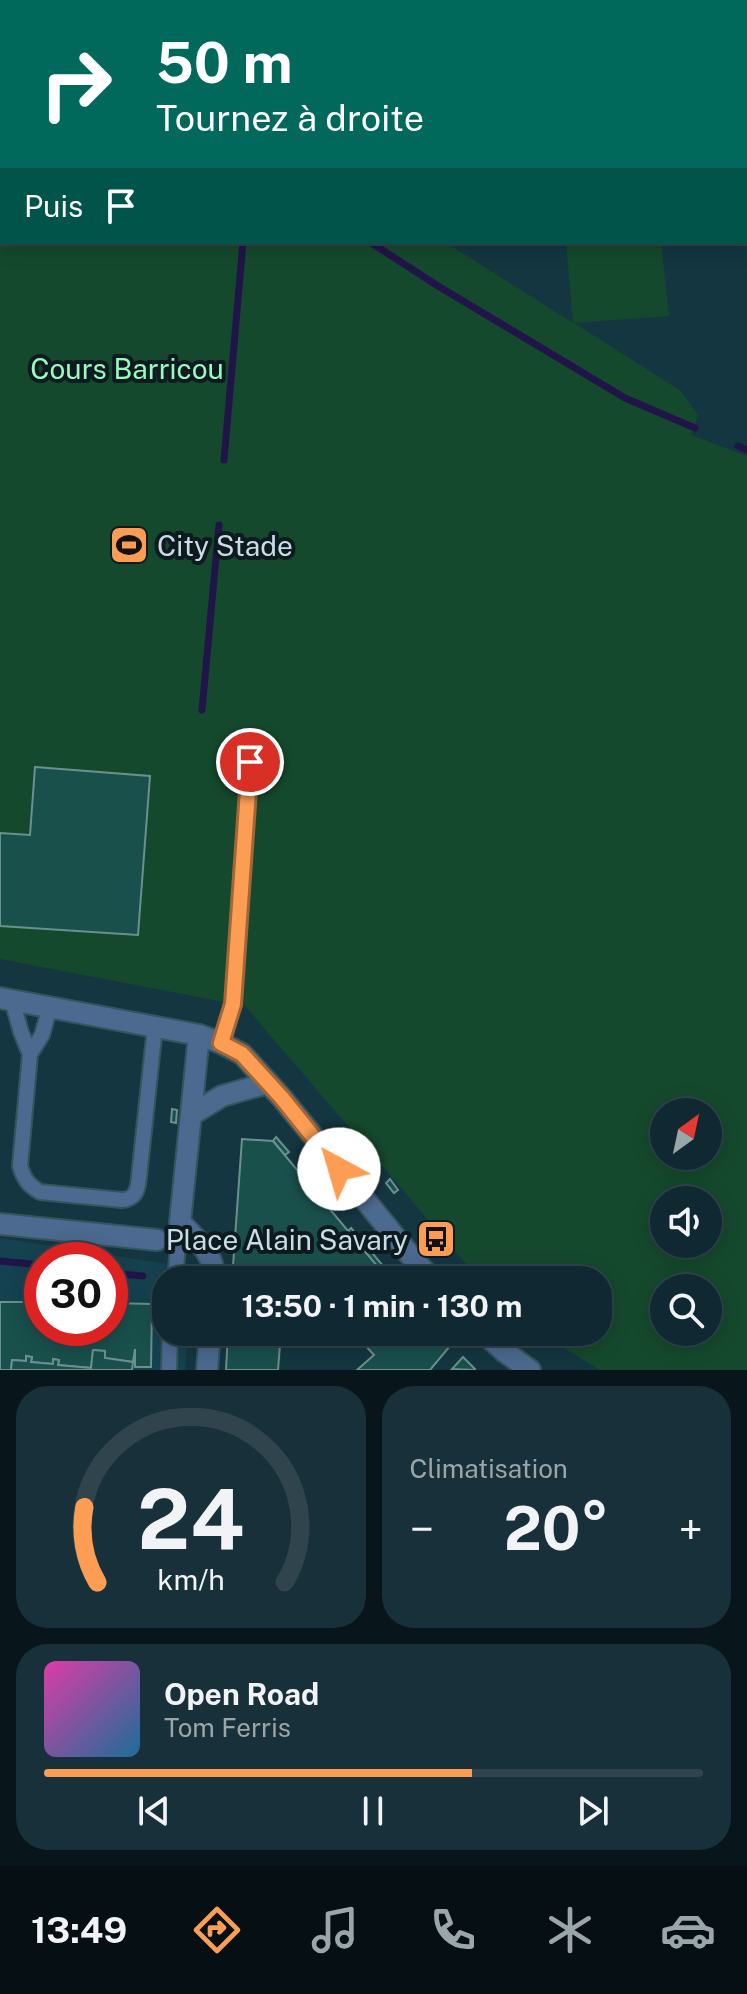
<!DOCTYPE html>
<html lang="fr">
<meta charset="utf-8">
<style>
:root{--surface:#0f2831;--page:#183039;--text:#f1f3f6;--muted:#9ba6ab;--line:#2f444d;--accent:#fc9d53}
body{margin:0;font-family:"Public Sans",sans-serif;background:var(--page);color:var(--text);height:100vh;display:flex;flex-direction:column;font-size:30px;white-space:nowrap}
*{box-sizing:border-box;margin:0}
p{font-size:26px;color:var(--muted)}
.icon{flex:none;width:44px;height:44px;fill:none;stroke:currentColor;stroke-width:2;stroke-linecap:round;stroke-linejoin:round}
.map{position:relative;height:1370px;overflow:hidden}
.drawer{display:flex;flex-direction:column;gap:16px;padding:16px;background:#08161b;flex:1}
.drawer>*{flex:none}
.guide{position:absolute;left:0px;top:0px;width:748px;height:244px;box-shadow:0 4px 20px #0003,0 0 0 2px var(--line);background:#00695c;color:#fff;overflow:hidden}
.needle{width:52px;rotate:33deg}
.tools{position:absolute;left:650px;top:1098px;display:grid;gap:16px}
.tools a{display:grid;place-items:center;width:72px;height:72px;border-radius:50%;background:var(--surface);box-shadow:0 4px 20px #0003,0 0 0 2px var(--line);font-size:40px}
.speed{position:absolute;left:24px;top:1242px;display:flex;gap:16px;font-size:40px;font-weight:700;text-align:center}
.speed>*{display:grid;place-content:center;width:104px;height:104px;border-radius:50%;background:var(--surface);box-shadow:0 4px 20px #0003,0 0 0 2px var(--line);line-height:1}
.speed .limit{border:12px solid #d22;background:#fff;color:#111}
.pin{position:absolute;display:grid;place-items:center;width:68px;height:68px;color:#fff;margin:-34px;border:4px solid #fff;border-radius:50%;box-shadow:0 2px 8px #0007}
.me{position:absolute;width:88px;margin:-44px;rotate:321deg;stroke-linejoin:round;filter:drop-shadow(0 0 6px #0008)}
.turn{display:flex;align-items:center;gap:28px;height:168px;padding:0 24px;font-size:36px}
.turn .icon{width:104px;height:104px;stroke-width:2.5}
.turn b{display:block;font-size:56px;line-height:68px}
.then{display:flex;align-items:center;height:76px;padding:0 24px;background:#0003;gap:16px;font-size:30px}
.big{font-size:60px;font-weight:700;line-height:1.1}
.drawer .tile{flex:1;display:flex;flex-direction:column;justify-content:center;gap:12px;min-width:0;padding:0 28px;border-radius:32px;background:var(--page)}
.drawer .dial{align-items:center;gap:0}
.dial svg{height:208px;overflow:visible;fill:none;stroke:var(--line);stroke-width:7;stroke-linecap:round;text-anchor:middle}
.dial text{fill:var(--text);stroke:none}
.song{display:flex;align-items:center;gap:24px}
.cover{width:96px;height:96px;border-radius:12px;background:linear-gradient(135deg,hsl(320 70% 55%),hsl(200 70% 35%))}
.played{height:8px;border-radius:4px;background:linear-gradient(90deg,var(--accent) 65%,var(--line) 65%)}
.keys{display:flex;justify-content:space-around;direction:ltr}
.heat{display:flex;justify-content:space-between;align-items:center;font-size:44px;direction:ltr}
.drawer .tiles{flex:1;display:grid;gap:16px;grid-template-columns:1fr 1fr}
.tile:last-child{grid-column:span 2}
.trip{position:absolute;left:152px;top:1266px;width:460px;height:80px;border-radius:32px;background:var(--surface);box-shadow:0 4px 20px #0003,0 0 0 2px var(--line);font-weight:700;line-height:80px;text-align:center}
.dock{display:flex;height:128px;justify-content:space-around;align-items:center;background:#061014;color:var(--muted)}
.dock .icon{width:56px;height:56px}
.dock .on{color:var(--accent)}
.dock b{font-size:36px;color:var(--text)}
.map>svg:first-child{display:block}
</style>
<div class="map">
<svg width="747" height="1370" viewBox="0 0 747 1370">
<rect width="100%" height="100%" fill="#143641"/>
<path fill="#154250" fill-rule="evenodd" d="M0,1238L193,1268L192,1280H166V1332H188L185,1370H0ZM42,1260H110V1328H42Z"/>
<path fill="#15492d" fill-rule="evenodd" d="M0,0H279V2H2V242H445L573,323L566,242H661L669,316L574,323L681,391L698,415L691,435L747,456V1370H600L554,1342L542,1332H598V1280H482L474,1273L245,1006L0,959ZM664,1112H708V1156H664ZM664,1200H708V1244H664ZM664,1288H708V1332H664Z"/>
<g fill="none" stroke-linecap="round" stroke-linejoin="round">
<g stroke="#211449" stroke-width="7">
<polyline points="269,2 269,0"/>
<polyline points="0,13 2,14"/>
<polyline points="370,242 438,286 625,398 695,428"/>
<polyline points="738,446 747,450"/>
<polyline points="224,460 243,242"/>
<polyline points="202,710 219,525"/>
<polyline points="0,1261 42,1265"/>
<polyline points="110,1273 143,1276"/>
</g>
</g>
<g fill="#19504c" stroke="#6a918e" stroke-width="2">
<rect x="555" y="0" width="34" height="2"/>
<polygon points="589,0 648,0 649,2 589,2"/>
<polygon points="35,767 150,776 138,935 0,926 0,833 30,835"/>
<polygon points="172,1109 177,1110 176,1123 171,1122"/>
<polygon points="349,1130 357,1140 353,1143 345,1133"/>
<polygon points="276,1137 289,1152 285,1155 273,1141"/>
<polygon points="242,1139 273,1141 389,1280 305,1280 300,1274 285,1273 284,1280 232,1280"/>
<polygon points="390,1179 398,1190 394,1193 386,1183"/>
<polygon points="351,1228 395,1280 389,1280 348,1231"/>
<polygon points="435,1233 443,1243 439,1246 431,1236"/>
<polygon points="0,1302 36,1302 36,1306 42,1306 42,1328 110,1328 110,1303 152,1304 151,1367 135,1367 135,1349 133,1362 105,1358 105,1351 93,1350 91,1368 58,1365 59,1360 53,1359 53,1364 31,1362 32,1357 26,1356 26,1361 12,1360 11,1370 0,1370"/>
<polygon points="228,1332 281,1332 278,1370 226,1370"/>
<polygon points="353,1332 436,1332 450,1346 430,1370 357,1370 374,1355"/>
<polygon points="436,1332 443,1332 453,1342 450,1346"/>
<polygon points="93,1350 105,1351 105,1358 133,1362 132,1370 11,1370 12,1360 26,1361 26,1356 32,1357 31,1362 53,1364 53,1359 59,1360 58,1365 91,1368"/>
<polygon points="463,1357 475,1369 474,1370 452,1369"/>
</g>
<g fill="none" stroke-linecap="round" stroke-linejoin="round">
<g stroke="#35545e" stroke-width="18">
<g id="lane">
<polyline points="12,1000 21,1032 30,1054"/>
<path d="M50,1007L42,1035L30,1054L20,1166C24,1179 28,1185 40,1192L122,1200C136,1199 138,1189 139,1177L155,1027"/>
<polyline points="221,1043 233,1004 250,762"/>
<polyline points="175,1280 180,1222"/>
<polyline points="169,1370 170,1332"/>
</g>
</g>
<g stroke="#35545e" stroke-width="24">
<g id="street">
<polyline points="0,998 199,1035 221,1043 242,1054 282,1098 414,1260 433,1280"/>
<path d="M199,1035L180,1222C196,1239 216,1255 214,1280"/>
<polyline points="191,1115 222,1096 268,1083"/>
<polyline points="0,1224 157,1240"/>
<polyline points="483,1332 505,1352 530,1370"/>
<polyline points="207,1370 210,1332"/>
</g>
</g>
<use href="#lane" stroke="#4c698f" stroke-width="14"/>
<use href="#street" stroke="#4c698f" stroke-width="20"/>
</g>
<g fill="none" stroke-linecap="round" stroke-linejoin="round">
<g stroke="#a46636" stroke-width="20">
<polyline id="route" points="250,762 233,1004 221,1043 242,1054 282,1098 339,1169"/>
</g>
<use href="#route" stroke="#fc9d53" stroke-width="14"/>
</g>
<defs>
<g id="stadium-square" transform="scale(2)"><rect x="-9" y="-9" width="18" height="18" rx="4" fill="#fc9d53" stroke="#0d1b20"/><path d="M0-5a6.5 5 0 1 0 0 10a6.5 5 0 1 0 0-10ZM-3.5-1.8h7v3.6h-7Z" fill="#111"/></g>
<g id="bus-square" transform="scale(2)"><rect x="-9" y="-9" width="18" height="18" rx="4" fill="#fc9d53" stroke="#0d1b20"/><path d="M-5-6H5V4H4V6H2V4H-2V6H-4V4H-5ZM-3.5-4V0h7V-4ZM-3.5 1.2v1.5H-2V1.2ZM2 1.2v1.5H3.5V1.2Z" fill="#111"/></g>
</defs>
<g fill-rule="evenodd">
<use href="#stadium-square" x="129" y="545"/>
<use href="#bus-square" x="436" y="1239"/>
</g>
<g text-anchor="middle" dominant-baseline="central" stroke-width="8" stroke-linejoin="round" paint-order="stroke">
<g font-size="28" fill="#99fabf" stroke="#0d1b20">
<text x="127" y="368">Cours Barricou</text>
</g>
<g font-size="28" fill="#cbdde4" stroke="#0d1b20" text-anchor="start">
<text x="157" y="545">City Stade</text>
<text x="408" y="1239" text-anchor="end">Place Alain Savary</text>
</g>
</g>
</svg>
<div class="tools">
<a><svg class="needle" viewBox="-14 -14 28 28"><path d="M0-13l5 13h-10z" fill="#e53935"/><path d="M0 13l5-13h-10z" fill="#9ba6ab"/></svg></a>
<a><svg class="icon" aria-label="sound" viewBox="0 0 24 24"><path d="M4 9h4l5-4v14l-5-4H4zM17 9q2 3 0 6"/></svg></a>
<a><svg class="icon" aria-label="search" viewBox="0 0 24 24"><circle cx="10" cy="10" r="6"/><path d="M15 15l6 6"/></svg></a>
</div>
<div class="speed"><div class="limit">30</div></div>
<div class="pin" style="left:250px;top:762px;background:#d93025"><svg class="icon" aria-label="arrive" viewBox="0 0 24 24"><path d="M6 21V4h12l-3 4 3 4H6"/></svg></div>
<svg class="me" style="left:339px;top:1169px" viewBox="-20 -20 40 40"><circle r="19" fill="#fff"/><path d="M0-13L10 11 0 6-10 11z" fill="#fc9d53"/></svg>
<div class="trip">13:50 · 1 min · 130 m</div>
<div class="guide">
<div class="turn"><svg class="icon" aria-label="right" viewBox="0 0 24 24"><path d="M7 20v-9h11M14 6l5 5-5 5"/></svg><div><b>50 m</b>Tournez à droite</div></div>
<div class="then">Puis<svg class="icon" aria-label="arrive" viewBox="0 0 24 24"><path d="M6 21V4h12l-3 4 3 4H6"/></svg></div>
</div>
</div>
<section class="drawer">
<div class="tiles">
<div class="tile dial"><svg viewBox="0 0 100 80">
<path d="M14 69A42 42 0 1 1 86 69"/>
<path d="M14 69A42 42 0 0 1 9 40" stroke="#fc9d53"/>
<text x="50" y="56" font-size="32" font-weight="700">24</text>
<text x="50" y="72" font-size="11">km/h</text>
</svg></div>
<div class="tile"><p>Climatisation</p>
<div class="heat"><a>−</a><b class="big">20°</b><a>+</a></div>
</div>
<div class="tile">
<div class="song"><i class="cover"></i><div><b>Open Road</b><p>Tom Ferris</p></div></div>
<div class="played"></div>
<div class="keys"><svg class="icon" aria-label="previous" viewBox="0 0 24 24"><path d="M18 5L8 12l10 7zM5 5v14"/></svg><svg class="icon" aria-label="pause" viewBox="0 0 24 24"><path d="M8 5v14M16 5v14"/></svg><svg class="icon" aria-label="next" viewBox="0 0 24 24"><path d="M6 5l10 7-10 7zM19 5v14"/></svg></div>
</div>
</div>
</section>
<nav class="dock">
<b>13:49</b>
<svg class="icon on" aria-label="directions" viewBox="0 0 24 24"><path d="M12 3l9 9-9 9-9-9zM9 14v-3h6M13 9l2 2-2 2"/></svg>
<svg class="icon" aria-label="music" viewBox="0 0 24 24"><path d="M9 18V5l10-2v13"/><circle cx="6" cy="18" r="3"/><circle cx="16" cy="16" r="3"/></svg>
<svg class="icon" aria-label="phone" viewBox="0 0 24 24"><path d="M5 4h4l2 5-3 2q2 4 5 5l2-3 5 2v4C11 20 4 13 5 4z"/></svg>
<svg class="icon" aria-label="climate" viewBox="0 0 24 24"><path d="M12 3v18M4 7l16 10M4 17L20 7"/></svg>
<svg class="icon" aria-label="car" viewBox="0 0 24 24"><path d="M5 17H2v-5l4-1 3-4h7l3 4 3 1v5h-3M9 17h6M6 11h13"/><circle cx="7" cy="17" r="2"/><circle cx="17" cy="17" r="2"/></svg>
</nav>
